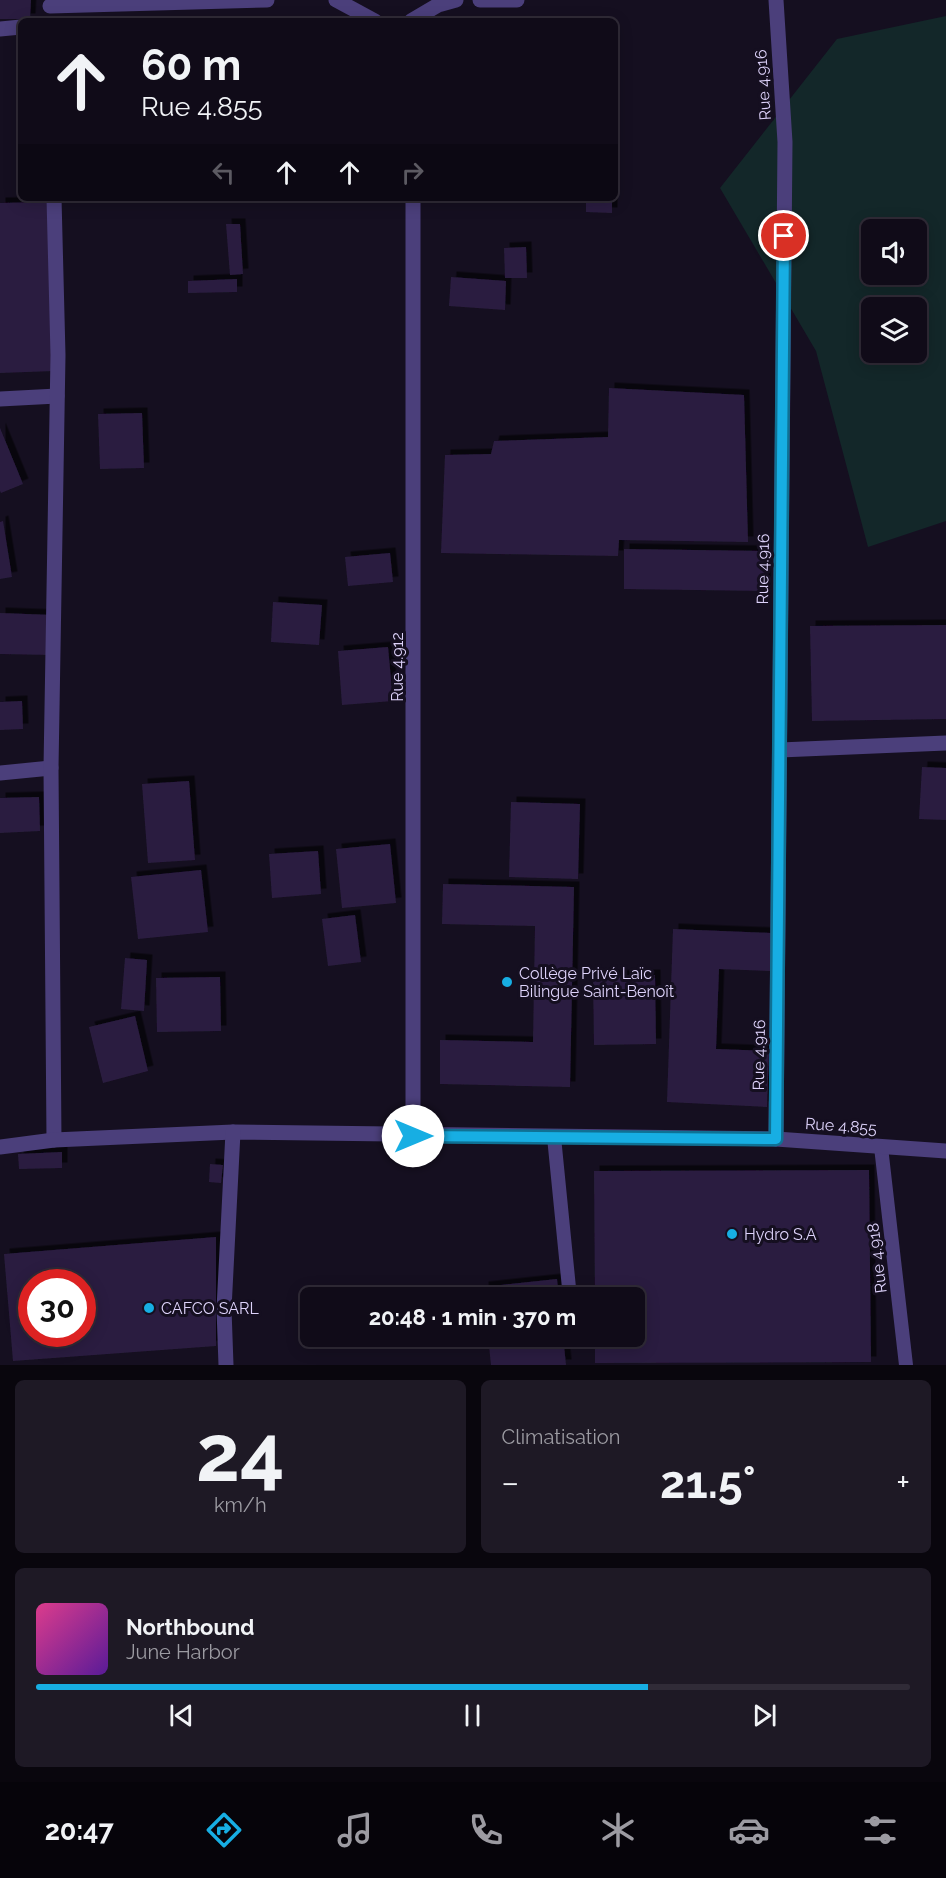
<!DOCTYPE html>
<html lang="fr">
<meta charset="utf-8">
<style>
:root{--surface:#100b18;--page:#1e1925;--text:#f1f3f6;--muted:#9c9ba2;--line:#302b37;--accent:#17aee3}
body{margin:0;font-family:Raleway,sans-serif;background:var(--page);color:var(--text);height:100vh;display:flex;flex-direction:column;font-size:22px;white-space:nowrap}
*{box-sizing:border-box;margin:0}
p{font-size:20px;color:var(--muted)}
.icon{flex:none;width:33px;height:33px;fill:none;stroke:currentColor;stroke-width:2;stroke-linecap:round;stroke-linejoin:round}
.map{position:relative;height:1365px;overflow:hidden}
.sheet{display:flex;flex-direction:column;gap:15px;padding:15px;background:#09060d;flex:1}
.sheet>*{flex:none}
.top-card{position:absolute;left:18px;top:18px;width:600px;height:183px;border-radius:9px;box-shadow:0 3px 15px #0003,0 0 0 2px var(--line);background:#100b18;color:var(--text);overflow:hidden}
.controls{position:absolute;left:861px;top:219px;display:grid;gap:12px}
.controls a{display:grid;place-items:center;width:66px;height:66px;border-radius:9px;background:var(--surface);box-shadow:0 3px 15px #0003,0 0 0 2px var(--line);font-size:30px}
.speed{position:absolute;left:18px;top:1269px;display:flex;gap:12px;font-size:30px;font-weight:700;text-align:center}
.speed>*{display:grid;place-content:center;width:78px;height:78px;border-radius:50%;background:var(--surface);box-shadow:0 3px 15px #0003,0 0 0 2px var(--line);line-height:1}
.speed .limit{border:9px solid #d22;background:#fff;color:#111}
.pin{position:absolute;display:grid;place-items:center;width:51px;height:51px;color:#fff;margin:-26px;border:3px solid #fff;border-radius:50%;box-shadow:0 2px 6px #0007}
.me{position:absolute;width:66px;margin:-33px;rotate:90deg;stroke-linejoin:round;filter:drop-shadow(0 0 4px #0008)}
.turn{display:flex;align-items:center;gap:21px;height:126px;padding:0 24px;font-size:27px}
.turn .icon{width:78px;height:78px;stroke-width:2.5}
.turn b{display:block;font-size:42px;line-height:51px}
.lanes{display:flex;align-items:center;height:57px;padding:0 24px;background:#0003;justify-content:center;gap:30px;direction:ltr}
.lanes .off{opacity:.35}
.big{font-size:45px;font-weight:700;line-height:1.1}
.sheet .tile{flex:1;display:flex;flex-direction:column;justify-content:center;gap:9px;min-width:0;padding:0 21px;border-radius:9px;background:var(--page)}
.sheet .dial{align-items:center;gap:0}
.dial b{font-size:78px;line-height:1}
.song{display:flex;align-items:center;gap:18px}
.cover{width:72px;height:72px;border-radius:9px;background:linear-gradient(135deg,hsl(330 70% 55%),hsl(270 70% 35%))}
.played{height:6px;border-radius:3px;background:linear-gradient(90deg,var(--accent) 70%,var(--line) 70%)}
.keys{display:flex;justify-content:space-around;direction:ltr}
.heat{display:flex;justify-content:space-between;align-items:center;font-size:33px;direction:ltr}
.sheet .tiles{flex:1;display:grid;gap:15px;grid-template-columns:1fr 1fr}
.tile:last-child{grid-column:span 2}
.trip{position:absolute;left:300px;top:1287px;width:345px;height:60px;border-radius:9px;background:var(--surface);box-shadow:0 3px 15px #0003,0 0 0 2px var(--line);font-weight:700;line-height:60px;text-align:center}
.dock{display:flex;height:96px;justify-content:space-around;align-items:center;background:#06040a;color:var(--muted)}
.dock .icon{width:42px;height:42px}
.dock .current{color:var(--accent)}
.dock b{font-size:27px;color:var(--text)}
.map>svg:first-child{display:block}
</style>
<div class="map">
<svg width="946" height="1365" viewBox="0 0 946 1365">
<defs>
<filter id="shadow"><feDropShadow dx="5.5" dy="-5.5" stdDeviation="0" flood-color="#0009"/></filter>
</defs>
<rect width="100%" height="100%" fill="#150f20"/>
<path fill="#132729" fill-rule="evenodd" d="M946,16V521L868,547L816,351L720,188L837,39ZM872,230H916V274H872ZM872,308H916V352H872Z"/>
<g fill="#2a1d3f" fill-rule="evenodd" filter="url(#shadow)">
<polygon points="0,0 31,0 30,19 0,19"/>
<polygon points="586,198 612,198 612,213 586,212"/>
<polygon points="47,202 54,371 0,373 0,203"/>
<polygon points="226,224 240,224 243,274 230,275"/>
<polygon points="526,247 527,278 505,278 504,248"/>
<polygon points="451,277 506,281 505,310 449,306"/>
<polygon points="237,279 237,292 188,293 188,281"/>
<polygon points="609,388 744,395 748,542 619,540 618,556 441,553 445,455 491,454 494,441 608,437"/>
<polygon points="142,413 144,468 100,469 98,414"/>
<polygon points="0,428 23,484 1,493 0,491"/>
<polygon points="3,521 12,577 0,579 0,522"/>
<polygon points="624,549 766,551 765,591 624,589"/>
<polygon points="390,553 393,582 348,586 345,557"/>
<polygon points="273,602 322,605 319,645 271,642"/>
<polygon points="0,613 52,615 52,655 0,654"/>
<polygon points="946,625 946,719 812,721 810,626"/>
<polygon points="388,647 393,701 342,705 338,651"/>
<polygon points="22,701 23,729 0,730 0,702"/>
<polygon points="922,767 946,768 946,820 919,819"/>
<polygon points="189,781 195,860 148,863 142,784"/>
<polygon points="39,797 40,831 0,833 0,798"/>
<polygon points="511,802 580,804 578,879 509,877"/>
<polygon points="390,844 396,903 342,908 336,849"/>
<polygon points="318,851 321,894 272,898 269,854"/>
<polygon points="201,870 208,932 138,939 131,877"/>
<polygon points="443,884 574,887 570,1087 440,1084 440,1040 533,1042 535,926 442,924"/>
<polygon points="355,915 361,962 328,966 322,919"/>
<polygon points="673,929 771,933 770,971 719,969 716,1049 769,1051 767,1107 667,1102"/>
<polygon points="125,958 147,960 144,1011 121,1009"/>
<polygon points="655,975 656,1044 594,1045 593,976"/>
<polygon points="220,977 221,1031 157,1032 156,978"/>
<polygon points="135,1016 148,1071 103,1083 89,1027"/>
<polygon points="62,1152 62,1168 19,1169 18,1154"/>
<polygon points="210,1164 223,1165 221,1183 209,1182"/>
<polygon points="869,1170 871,1362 595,1363 595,1336 634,1336 634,1298 595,1298 594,1171"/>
<path d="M216,1237V1346L13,1361L4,1254ZM32,1282H82V1334H32Z"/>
<polygon points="557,1279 559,1298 484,1298 483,1287"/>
<polygon points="488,1336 563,1336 566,1365 491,1365"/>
</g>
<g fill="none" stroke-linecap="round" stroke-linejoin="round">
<g stroke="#4b3f7b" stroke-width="14">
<polyline points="554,1137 570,1298"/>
<polyline points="881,1147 906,1365"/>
<polyline points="574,1336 574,1339"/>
</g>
<g stroke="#4b3f7b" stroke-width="15">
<polyline points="336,0 375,21"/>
<polyline points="480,0 517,0"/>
<polyline points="776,0 785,142 776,1139"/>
<polyline points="50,6 267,0"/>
<polyline points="411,21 438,5 456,0"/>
<polyline points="0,29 21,27"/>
<polyline points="0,399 57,396"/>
<polyline points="780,750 946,743"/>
<polyline points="0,773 51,768"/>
<polyline points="413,1136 413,198"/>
<polyline points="54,1140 51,768 58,355 54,198"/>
<polyline points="0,1147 54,1140 233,1132 776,1139 946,1151"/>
<polyline points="226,1365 224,1309 233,1132"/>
</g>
</g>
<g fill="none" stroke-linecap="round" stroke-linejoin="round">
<g stroke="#0f7194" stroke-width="15">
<polyline id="route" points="413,1136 776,1139 784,236"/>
</g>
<use href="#route" stroke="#17aee3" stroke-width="10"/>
</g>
<g fill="#17aee3" stroke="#150f20" stroke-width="2">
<circle cx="507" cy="982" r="6"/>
<circle cx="732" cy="1234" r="6"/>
<circle cx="149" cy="1308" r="6"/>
</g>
<g text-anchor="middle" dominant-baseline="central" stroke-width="6" stroke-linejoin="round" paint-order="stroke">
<g font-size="16" fill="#ded3fb" stroke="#150f20">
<text transform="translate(763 85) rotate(-94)">Rue 4.916</text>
<text transform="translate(763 569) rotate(-89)">Rue 4.916</text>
<text transform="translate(397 667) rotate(-90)">Rue 4.912</text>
<text transform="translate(759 1055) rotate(-89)">Rue 4.916</text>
<text transform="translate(841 1126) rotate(4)">Rue 4.855</text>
<text transform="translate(877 1258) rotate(-97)">Rue 4.918</text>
</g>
<g font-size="16" fill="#ded3fb" stroke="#150f20" text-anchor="start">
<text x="519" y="973">Collège Privé Laïc<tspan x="519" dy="18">Bilingue Saint-Benoît</tspan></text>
<text x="744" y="1234">Hydro S.A</text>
<text x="161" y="1308">CAFCO SARL</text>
</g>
</g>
</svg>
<div class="controls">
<a><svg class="icon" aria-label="sound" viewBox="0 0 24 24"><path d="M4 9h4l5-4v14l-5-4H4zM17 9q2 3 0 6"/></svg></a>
<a><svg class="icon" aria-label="layers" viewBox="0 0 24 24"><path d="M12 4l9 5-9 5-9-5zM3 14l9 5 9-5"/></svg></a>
</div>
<div class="speed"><div class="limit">30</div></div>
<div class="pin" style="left:784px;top:236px;background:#d93025"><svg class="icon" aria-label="arrive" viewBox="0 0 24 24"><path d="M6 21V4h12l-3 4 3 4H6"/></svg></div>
<svg class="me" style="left:413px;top:1136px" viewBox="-20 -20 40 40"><circle r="19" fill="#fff"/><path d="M0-13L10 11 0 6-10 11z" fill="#17aee3"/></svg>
<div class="trip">20:48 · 1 min · 370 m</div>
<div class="top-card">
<div class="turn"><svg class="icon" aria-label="ahead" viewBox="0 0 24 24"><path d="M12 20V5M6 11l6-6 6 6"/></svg><div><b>60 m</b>Rue 4.855</div></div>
<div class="lanes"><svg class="icon off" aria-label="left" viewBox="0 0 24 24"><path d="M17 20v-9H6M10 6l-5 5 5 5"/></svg><svg class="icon" aria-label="ahead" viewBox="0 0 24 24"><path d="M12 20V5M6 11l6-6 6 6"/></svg><svg class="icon" aria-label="ahead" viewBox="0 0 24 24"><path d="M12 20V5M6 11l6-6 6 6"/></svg><svg class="icon off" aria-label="right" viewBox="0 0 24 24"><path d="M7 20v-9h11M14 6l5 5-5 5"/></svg></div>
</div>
</div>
<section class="sheet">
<div class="tiles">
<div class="tile dial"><b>24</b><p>km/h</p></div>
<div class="tile"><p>Climatisation</p>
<div class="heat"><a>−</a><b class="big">21.5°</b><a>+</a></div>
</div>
<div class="tile">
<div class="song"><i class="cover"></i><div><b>Northbound</b><p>June Harbor</p></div></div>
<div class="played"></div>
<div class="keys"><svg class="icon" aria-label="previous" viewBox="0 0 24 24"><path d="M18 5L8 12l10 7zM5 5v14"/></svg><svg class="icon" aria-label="pause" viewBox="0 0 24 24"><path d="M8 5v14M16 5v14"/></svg><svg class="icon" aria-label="next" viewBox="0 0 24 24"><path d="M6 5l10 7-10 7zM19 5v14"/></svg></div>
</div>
</div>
</section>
<nav class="dock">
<b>20:47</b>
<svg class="icon current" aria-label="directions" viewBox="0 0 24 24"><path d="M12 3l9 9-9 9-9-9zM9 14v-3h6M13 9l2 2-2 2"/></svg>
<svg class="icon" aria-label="music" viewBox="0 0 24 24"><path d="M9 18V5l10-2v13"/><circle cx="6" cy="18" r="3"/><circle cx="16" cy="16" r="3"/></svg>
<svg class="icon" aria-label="phone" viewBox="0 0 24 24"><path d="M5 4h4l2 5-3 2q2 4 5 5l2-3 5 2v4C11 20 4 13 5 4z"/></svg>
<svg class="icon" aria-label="climate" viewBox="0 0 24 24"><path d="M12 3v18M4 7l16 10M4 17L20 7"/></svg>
<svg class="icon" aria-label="car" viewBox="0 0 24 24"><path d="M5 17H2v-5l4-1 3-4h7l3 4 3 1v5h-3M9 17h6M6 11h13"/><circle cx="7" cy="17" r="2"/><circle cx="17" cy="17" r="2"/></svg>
<svg class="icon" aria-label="filters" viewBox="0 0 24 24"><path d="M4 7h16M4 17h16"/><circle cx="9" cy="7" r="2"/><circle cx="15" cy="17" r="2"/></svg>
</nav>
